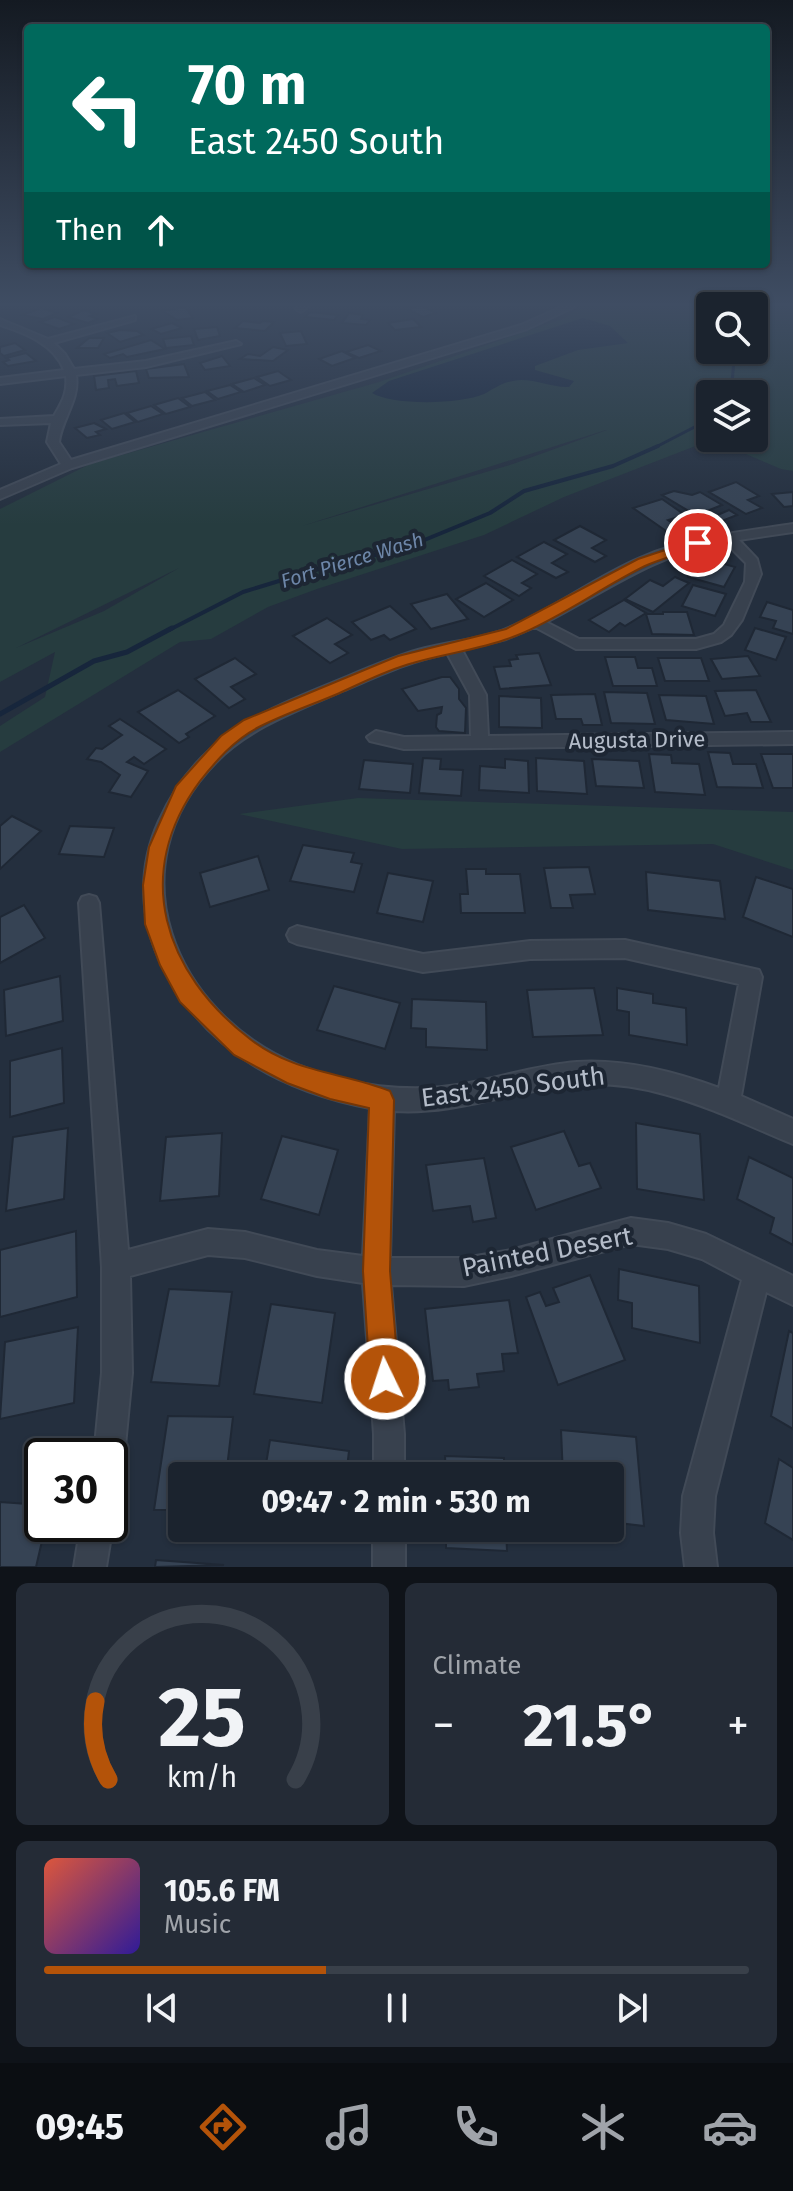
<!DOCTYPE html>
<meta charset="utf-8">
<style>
:root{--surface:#1b232e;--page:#242b36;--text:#f1f3f6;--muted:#a0a4aa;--line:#39404a;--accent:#b45309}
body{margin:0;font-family:"Fira Sans",sans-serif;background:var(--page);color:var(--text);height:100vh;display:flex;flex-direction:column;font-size:30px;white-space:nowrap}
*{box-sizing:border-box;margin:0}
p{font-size:26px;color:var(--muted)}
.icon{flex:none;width:44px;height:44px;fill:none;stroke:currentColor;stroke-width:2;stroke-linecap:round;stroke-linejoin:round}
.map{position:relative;height:1567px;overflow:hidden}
.drawer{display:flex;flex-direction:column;gap:16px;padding:16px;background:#0f1319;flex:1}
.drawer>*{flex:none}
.top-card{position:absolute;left:24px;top:24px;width:746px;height:244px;border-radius:8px;box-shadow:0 2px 6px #0004,0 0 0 2px var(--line);background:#00695c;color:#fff;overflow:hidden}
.controls{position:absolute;left:696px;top:292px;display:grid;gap:16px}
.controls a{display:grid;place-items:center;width:72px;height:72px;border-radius:8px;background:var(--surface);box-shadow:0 2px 6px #0004,0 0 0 2px var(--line);font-size:40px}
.speed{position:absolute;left:24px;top:1438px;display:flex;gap:16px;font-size:40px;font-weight:700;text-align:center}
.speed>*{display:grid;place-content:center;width:104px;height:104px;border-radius:50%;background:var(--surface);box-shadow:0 2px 6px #0004,0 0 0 2px var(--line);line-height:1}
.speed .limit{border:4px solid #111;border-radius:12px;background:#fff;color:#111}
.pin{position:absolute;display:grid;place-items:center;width:68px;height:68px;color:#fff;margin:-34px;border:4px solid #fff;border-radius:50%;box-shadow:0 2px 8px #0007}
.me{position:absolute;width:88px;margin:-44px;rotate:356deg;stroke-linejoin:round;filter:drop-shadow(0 0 6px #0008)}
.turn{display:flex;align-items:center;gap:28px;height:168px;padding:0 32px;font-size:36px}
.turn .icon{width:104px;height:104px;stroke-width:2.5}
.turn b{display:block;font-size:56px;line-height:68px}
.then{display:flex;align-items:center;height:76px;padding:0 32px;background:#0003;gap:16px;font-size:30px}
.big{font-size:60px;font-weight:700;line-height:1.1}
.drawer .card{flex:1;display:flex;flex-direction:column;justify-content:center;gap:12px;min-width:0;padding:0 28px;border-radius:12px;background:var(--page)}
.drawer .dial{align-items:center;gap:0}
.dial svg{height:208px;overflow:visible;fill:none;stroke:var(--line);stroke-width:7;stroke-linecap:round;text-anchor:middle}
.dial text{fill:var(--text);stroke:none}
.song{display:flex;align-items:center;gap:24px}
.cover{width:96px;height:96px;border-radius:12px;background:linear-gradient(135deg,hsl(10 70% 55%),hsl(250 70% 35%))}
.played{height:8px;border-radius:4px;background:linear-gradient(90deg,var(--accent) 40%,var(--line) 40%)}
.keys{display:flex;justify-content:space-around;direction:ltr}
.heat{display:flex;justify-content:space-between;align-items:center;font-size:44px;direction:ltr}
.drawer .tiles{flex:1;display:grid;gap:16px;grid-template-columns:1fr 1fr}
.card:last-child{grid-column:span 2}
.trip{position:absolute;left:168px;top:1462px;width:456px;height:80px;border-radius:8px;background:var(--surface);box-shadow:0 2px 6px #0004,0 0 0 2px var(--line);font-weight:700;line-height:80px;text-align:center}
.tabs{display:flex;height:128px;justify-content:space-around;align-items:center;background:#0b0e12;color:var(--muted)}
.tabs .icon{width:56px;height:56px}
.tabs .selected{color:var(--accent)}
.tabs b{font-size:36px;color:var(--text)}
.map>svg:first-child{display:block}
</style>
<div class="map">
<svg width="793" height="1567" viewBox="0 0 793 1567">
<rect width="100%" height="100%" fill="#242f3e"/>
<g fill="#263c3f" fill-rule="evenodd">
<path d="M582,306H751H710V350H754L756,306H793V471L781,469L741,452L746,438H754V394H710V438H716L564,497L484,535L317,589L268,607L211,639L180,642L0,752V726L45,697L55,652L0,682V509L90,464L379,382L565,318ZM607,430L513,464L302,526L606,430ZM179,568L104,611L16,648Z"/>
<polygon points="358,798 793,812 793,870 713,844 402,849 239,814"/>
</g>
<path fill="#17263c" d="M583,318L610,326L628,343L578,350L535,366V370L574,381L569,387C550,388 532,377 513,381C501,383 494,389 484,394C461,404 394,406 372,393L389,381Z"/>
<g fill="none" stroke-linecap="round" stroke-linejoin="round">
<g stroke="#17263c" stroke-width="3">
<polyline points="727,394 732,382 735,350"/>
<polyline points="654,448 710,419"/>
</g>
<polyline stroke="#17263c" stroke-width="4" points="169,630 243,592 328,566 405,548 490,513 524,491 613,466 658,446"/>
<polyline stroke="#17263c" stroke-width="5" points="0,714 94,661 127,652 172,628"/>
</g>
<g fill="#364354" stroke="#1f2835" stroke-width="2">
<polygon points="422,306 436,313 423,317 406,308"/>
<polygon points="185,307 193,318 177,320 163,311"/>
<polygon points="41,308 57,313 43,319 22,315"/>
<polygon points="84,310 96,314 90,316 98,319 88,323 68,317"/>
<polygon points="310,312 338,315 334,320 305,317"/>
<polygon points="349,313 363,315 361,319 370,320 366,325 342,323"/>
<polygon points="55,317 74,324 59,329 40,322"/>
<polygon points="413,319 421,327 395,330 388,323"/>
<polygon points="243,321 260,323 263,321 274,322 265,331 235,328"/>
<polygon points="172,323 182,328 161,334 151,329"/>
<polygon points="217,327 220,336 198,340 194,329"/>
<polygon points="120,330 137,331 143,335 120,342 107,333"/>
<polygon points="301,331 307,344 286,346 280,333"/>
<polygon points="191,336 194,345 166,348 163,339"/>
<polygon points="89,338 104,338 98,348 77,348"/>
<polygon points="151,340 165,349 127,357 123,354 110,358 104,354"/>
<polygon points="15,343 25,350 4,356 0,353 0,347"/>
<polygon points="368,345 381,351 359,358 346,352"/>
<polygon points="273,347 288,350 273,361 240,359 248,354 260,356"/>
<polygon points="342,351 355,358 332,366 319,359"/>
<polygon points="26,353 36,361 8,366 3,362 9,360 6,358"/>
<polygon points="222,356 230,366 205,370 200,363"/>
<polygon points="184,364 189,377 149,378 146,369"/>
<polygon points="136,371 139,383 117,386 115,379 108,380 109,388 96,390 94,376"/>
<polygon points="278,371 291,380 270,386 257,377"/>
<polygon points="254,378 265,385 244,392 232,384"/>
<polygon points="230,385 241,392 218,399 207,391"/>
<polygon points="205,392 215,400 192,406 182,398"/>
<polygon points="178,398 190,407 166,414 154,405"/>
<polygon points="151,406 163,414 138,422 127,413"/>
<polygon points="124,413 135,422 112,429 101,420"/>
<polygon points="94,423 106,429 96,432 100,435 87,438 75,428"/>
<polygon points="736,482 759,496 748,500 762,508 746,514 709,492"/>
<polygon points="674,491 692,495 700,492 722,505 707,511 715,516 729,510 737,515 712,525 662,495"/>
<polygon points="793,492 793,506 784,507 772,494"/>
<polygon points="662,499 685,515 668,520 681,529 669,533 633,508"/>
<polygon points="580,526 606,540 592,548 606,556 595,562 554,540"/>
<polygon points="544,542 567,554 552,563 568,572 556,578 517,557"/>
<polygon points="700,557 735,567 724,587 688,577"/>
<polygon points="512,560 537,574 522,583 531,588 519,596 484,576"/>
<polygon points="675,577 689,583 653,612 625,599 650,580 663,586"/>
<polygon points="486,583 513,600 484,617 456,599"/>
<polygon points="693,585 726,594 715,616 682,606"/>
<polygon points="447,594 468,619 431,629 411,604"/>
<polygon points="624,600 646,613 625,626 620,623 609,632 589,620"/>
<polygon points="767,602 793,610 793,634 773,628 776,621 760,617"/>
<polygon points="390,606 416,629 390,640 384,635 371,640 352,622"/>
<polygon points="663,612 687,612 694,635 652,634 646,614 663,614"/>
<polygon points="327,618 352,635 335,644 348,653 330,663 293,636"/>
<polygon points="755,628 786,637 776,660 745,650"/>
<polygon points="539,653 551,685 500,689 494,667 511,666 509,660 518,659 516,655"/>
<polygon points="748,656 760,676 722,679 711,659"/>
<polygon points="605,657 635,657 638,668 652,668 657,686 613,686"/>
<polygon points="235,658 256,674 231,687 245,699 229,708 195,679"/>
<polygon points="658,658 701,658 709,681 665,681"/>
<polygon points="442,677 450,677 459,689 459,699 466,708 465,733 439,731 436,727 437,715 441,713 442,707 418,711 402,689"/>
<polygon points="178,690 215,716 186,734 189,737 179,743 138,712"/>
<polygon points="756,690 771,722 751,722 747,713 725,716 715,691"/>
<polygon points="604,692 647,693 655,724 611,723"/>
<polygon points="595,694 602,725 583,725 581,719 556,719 551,695"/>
<polygon points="659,695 706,696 714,724 666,720"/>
<polygon points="499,696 541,698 542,728 499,727"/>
<polygon points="120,719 166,749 144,764 134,757 127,762 148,771 131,797 109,792 120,775 101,762 87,759 96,748 102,749 122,735 109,726"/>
<polygon points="708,752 730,753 733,764 756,764 763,788 717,787"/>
<polygon points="649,754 671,755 672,763 699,764 705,795 655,792"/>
<polygon points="761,754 793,754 793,788 773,788"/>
<polygon points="423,758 441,759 440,769 463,770 461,796 419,793"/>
<polygon points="536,758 584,761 587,794 537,791"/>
<polygon points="505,759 528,761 529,793 479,790 480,766 505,768"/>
<polygon points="592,759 639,761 644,788 596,786"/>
<polygon points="364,760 413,764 410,793 359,789"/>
<polygon points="12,816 41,831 0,869 0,826"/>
<polygon points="70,826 114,828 104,857 59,854"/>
<polygon points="303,845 354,853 351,862 362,864 354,892 290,881"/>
<polygon points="258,856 269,890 210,907 200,873"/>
<polygon points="589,867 595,894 570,895 573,908 551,908 544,868"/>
<polygon points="466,869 486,869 486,874 520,874 525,913 461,913 460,894 468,894"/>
<polygon points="646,872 720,881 725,919 648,910"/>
<polygon points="388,873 433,881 423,922 377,913"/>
<polygon points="756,877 793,889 793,937 743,917"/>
<polygon points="24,905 45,938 0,963 0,917"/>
<polygon points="60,976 63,1021 6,1036 4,990"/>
<polygon points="334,986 400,1003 385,1049 317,1030"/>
<polygon points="594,988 603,1035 533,1037 527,990"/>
<polygon points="617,988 653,994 653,1003 686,1008 687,1045 629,1035 629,1012 617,1010"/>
<polygon points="412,999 486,1002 487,1050 426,1047 426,1029 411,1028"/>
<polygon points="62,1048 64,1103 10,1117 10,1061"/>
<polygon points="636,1123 700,1134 704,1200 637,1189"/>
<polygon points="68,1128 64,1199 6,1211 13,1137"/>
<polygon points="564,1131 579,1166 590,1163 601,1188 536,1210 511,1147"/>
<polygon points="222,1133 219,1196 160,1201 166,1137"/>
<polygon points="282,1136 338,1150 319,1215 261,1199"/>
<polygon points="749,1157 793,1178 793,1245 770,1233 774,1218 737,1199"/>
<polygon points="484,1158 496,1218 473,1222 470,1206 433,1211 426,1165"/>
<polygon points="76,1231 77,1297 0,1317 0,1250"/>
<polygon points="619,1269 699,1286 700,1343 632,1328 632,1303 618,1300"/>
<polygon points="590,1275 625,1360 558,1385 526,1297 540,1292 546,1306 559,1302 553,1288"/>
<polygon points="169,1289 232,1292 219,1386 151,1382"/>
<polygon points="509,1300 518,1353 502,1354 504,1371 477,1374 479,1387 449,1390 448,1380 433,1381 425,1309"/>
<polygon points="271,1304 335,1313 322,1403 254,1394"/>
<polygon points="78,1327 74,1403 0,1419 5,1342"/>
<polygon points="789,1331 793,1333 793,1429 771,1416"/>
<polygon points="168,1416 233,1417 226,1476 182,1476 182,1510 154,1510"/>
<polygon points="561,1430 636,1437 644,1526 610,1522 610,1476 563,1476"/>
<polygon points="270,1440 349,1451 346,1476 264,1476"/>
<polygon points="445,1456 504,1458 504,1476 446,1476"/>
<polygon points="779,1459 793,1468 793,1540 765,1523"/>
<polygon points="0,1502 42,1505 42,1524 46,1524 36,1567 0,1567"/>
<polygon points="256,1528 340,1528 338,1541"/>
<polygon points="446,1528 506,1528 507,1551 446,1548"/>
<polygon points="156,1560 224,1565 155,1567"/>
</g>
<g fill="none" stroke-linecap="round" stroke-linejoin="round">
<g stroke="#414a57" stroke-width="4">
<g id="minor">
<polygon points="299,306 309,306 301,312 296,309"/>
<path d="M564,306H576L527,329L72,468L0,499V490L61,464L47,442L51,423L0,425V419L54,416C62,402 68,393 66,376L0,384V378L64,370C54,344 25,333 0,325V319L48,339L135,316V320L54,343L65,354L74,369L146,361L236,341L241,344L146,367L76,375C80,400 62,418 59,442L71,460L521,325Z"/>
<path d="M793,524V532L739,540L757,559L761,574L742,620L731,635L721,642L696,649H576L535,627L506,639L462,650L486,695L488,736L793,732V744L404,749L370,741L367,737L376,731L404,737L471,736L470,695L447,653L445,654C409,661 376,677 342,691C299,710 250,727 216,762C113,867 173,1013 298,1065C350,1086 408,1094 464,1084C502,1077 538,1065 577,1062C625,1059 673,1071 719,1088L739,984L625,958L530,959L423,972L297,944L290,941L287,935L290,929L297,926L423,954L530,941L625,940L759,970L762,977L741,1096L793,1119V1144C718,1113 648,1075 564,1086C506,1093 453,1115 394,1111L390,1258H464L511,1250L631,1218L668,1223L706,1234L793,1276V1305L766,1292L715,1496L713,1533L717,1567H685L681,1533L683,1496L742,1280L702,1259L668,1249L631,1244L511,1276L464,1286L391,1285L404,1434V1476H374V1434L363,1283L317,1276L245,1258L208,1255L130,1276L132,1373L124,1456L120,1467L110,1471V1456H94L102,1373V1267L79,903L82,897L89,895L96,897L99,903L128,1250L208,1229L245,1232L317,1250L363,1256L370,1108C281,1091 205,1050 163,967C140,921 137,869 159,821C195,742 251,716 327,685C357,673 387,659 418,650C447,642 478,640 506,629C553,610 593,578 640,558C688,537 741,532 793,524ZM725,542L746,563L745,582L724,625L714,634L696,639H579L546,622C608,590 655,554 725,542Z"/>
<polygon points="110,1517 113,1524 106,1567 74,1567 81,1524 110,1524"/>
<rect x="373" y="1528" width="32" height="39"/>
</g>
</g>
<use href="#minor" fill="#38414e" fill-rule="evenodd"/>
</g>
<linearGradient id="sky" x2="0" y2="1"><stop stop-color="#141a22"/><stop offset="0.58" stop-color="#3f4d63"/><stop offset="1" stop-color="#3f4d63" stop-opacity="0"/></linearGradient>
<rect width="793" height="525" fill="url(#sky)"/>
<path fill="#b45309" stroke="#753606" stroke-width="2" d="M698,539L704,543L702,546C684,553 663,558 645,566C602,587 562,617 518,635C485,649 447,653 413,663C386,670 360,684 335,695C309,706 282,715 257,728C234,740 216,761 200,781C131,874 164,973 250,1039C293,1073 343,1072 390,1091L394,1100L390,1271L399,1379L395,1390L385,1394L374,1390L370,1379L363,1271L369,1108L330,1099L287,1083L234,1055L180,1002L160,965L145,924L143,885L149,847L176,786L221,736L244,720L398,656L506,629L638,559Z"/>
<g text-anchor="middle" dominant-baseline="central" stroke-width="8" stroke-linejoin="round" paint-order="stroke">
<g font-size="20" font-style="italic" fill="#6d86a8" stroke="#1d2633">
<text transform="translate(352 560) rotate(-17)">Fort Pierce Wash</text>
</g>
<g font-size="22" fill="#b4bcc9" stroke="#1d2633">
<text transform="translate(637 740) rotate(-1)">Augusta Drive</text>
</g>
<g font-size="26" fill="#b4bcc9" stroke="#1d2633">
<text transform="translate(513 1087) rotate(-7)">East 2450 South</text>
<text transform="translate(547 1252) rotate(-11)">Painted Desert</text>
</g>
</g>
</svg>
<div class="controls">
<a><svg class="icon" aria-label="search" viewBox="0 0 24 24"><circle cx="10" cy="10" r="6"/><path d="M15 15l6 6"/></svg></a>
<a><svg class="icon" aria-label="layers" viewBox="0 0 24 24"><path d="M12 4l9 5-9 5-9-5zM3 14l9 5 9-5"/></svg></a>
</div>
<div class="speed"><div class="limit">30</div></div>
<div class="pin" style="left:698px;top:543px;background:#d93025"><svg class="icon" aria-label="arrive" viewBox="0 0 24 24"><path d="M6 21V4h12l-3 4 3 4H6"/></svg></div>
<svg class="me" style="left:385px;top:1379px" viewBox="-20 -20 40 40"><circle r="17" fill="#b45309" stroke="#fff" stroke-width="3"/><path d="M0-11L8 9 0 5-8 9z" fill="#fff"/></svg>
<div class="trip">09:47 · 2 min · 530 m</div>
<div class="top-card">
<div class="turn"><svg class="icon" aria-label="left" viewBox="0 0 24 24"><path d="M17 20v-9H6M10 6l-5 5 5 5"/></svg><div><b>70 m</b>East 2450 South</div></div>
<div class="then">Then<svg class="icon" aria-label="ahead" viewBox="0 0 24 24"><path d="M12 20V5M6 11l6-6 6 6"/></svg></div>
</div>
</div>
<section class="drawer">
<div class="tiles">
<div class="card dial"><svg viewBox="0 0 100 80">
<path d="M14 69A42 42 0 1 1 86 69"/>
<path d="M14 69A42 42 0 0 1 9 39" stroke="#b45309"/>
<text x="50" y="56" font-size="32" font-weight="700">25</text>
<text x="50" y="72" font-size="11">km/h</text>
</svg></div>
<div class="card"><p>Climate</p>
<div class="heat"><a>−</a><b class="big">21.5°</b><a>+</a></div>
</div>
<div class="card">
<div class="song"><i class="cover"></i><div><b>105.6 FM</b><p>Music</p></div></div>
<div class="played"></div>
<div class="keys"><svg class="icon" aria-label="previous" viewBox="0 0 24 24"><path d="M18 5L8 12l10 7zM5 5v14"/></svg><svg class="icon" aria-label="pause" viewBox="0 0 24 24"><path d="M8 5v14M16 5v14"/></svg><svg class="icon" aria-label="next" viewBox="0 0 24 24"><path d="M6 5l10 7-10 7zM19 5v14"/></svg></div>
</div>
</div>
</section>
<nav class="tabs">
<b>09:45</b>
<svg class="icon selected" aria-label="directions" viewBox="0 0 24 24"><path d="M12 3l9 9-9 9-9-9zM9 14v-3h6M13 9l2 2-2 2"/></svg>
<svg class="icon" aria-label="music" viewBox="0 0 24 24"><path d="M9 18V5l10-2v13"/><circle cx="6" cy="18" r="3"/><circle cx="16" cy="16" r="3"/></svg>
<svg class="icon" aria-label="phone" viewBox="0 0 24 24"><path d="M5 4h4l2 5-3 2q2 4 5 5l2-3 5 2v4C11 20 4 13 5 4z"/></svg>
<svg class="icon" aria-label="climate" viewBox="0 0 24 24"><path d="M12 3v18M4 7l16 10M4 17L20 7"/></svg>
<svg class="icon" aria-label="car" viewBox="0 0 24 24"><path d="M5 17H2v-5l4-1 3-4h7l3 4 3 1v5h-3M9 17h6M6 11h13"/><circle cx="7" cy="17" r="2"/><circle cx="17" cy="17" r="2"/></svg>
</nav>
